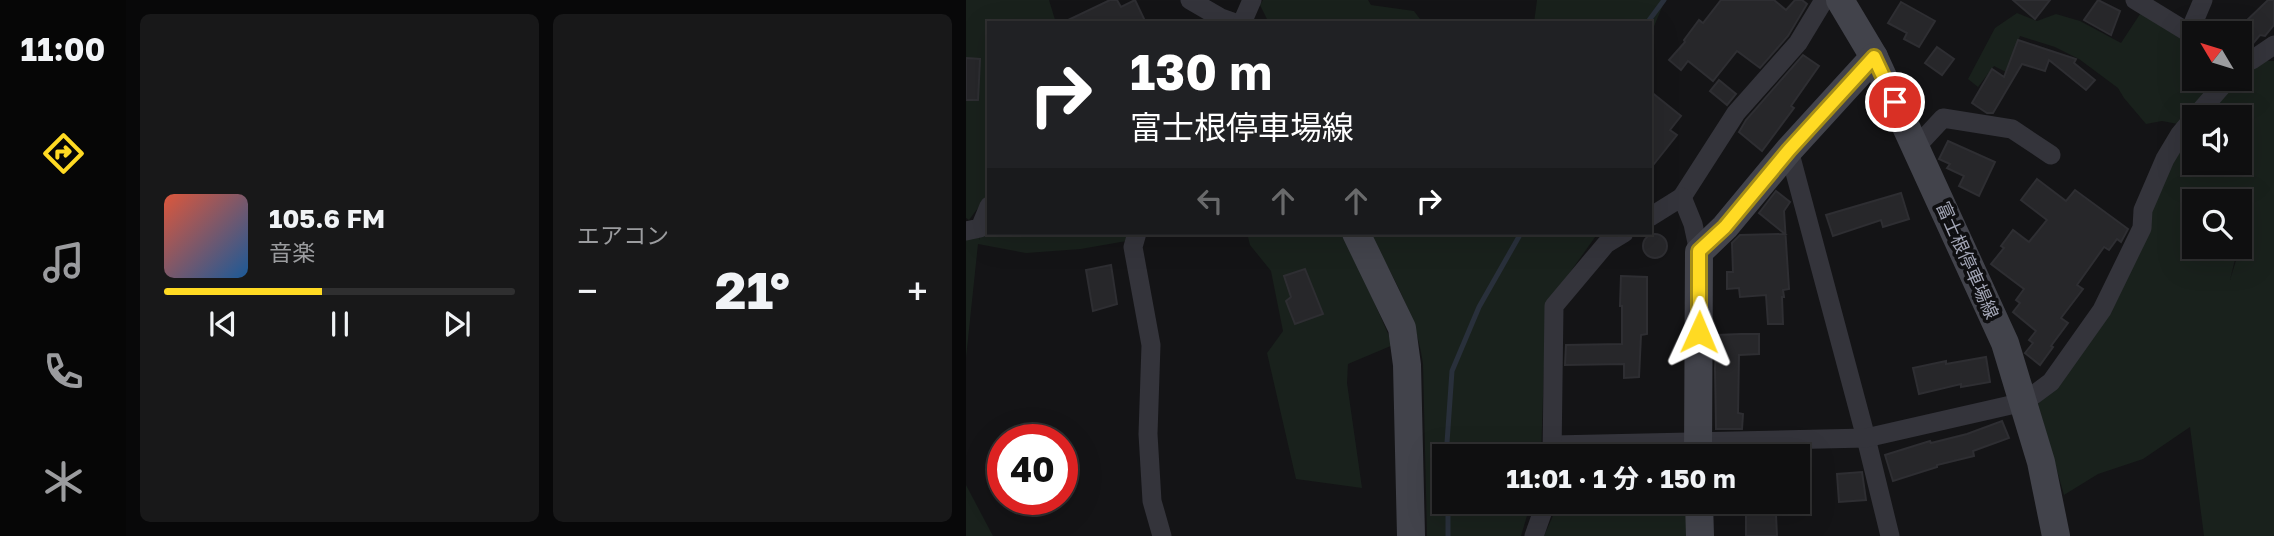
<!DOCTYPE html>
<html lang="ja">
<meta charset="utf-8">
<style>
:root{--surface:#0f0f10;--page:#181819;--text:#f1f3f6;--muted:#9b9c9f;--line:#2f2f30;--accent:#ffda23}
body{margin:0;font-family:"Golos Text","Noto Sans JP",sans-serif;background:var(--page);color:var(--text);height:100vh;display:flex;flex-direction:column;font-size:26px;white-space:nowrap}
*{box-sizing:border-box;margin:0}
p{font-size:23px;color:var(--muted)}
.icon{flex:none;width:38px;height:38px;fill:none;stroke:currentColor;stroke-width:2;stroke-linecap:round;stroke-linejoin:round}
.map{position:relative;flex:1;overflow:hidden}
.sheet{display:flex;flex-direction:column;gap:14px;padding:14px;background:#080809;width:840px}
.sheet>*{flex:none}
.hud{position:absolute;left:21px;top:21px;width:665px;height:214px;border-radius:0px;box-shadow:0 7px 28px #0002,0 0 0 2px var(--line);background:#202124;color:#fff;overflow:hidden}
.needle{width:46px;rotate:308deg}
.controls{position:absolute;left:1216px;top:21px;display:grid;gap:14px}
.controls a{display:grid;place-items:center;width:70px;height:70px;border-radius:0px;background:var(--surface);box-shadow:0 7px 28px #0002,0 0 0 2px var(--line);font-size:35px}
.speed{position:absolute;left:21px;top:424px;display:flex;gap:14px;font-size:35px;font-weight:700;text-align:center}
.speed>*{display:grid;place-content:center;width:91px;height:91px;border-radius:50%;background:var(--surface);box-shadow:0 7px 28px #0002,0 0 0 2px var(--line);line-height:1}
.speed .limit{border:10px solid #d22;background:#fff;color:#111}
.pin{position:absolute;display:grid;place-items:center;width:60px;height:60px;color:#fff;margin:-30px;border:4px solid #fff;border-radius:50%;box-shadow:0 2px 7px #0007}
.me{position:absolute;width:77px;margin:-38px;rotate:1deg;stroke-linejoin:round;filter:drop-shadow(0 0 5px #0008)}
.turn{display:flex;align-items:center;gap:24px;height:147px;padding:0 28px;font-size:32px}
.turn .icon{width:91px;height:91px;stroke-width:2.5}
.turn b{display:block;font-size:49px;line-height:60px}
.lanes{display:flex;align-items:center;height:66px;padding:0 28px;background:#0003;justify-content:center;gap:35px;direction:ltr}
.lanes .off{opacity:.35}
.big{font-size:52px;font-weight:700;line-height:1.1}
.sheet .widget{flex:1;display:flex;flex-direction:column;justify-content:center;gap:10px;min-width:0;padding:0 24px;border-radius:10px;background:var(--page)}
.song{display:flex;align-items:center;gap:21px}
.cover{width:84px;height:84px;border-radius:10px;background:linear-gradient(135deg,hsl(10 70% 55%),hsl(210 70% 35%))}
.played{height:7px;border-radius:4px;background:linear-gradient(90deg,var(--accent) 45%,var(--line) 45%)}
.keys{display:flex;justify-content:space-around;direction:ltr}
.heat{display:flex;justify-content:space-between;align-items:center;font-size:38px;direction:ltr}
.sheet .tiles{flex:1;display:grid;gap:14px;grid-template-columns:repeat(2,1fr)}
.trip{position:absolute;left:466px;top:444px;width:378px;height:70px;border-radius:0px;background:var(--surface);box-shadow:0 7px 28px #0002,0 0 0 2px var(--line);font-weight:700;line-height:70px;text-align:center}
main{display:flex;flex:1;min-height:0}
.menu{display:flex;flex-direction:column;width:126px;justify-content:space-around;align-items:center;background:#060606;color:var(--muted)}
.menu .icon{width:49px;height:49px}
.menu .current{color:var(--accent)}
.menu b{font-size:32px;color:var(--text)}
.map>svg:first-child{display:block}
</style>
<main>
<nav class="menu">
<b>11:00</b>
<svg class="icon current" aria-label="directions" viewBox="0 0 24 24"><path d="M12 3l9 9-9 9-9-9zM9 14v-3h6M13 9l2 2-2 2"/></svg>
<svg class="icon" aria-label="music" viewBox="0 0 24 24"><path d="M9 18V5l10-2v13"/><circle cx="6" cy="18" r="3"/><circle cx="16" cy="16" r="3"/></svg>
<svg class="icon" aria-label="phone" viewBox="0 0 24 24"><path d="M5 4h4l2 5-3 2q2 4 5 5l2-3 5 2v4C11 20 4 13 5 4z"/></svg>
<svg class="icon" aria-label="climate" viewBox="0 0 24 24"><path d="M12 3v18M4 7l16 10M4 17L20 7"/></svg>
</nav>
<section class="sheet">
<div class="tiles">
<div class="widget">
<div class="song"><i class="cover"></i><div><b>105.6 FM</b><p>音楽</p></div></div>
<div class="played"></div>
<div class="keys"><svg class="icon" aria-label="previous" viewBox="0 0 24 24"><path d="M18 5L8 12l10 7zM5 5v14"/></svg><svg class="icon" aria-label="pause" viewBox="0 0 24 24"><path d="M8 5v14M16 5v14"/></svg><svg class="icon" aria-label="next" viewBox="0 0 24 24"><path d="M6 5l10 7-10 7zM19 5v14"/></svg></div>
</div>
<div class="widget"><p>エアコン</p>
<div class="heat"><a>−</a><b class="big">21°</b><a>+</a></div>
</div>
</div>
</section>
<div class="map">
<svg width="1308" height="536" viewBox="0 0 1308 536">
<rect width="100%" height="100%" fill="#141416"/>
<g fill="#19211c" fill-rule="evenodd">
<polygon points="0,0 83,0 90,23 23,23 23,193 3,220 0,218"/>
<polygon points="297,0 402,0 405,5 448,11 457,23 303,23 294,5"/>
<polygon points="571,0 699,0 684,36 684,23 568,23"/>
<path d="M1178,8L1228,39V79H1274V65L1286,60L1308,61V536H1238L1224,427L1177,459L1132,474L1098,495L1072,404L1134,324L1217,125L1196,121L1180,124L1158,98L1152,88L1113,59L1089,47L1054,36L1040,72L1028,66L1012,87L1002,79L1029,28L1051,13L1071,21L1090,14L1114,21L1155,43ZM1228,117H1274V163H1228ZM1228,201H1274V242L1288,203L1264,280L1272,247H1228Z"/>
<polygon points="23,211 23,233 175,233 166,240 115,249 60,253 12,244 0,358 0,233 14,228 13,240"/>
<polygon points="281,233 378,233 427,345 382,364 381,383 396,488 330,479 301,353 317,331 305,271 284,245"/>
<path d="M403,233H632L580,306L575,457H478V502H565L555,536H461L457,364C451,317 426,274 403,233Z"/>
<polygon points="0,485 27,536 0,536"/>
<polygon points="590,509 722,509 722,536 578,536"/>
</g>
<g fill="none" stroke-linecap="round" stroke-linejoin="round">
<g stroke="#29303b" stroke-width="5">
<polyline points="681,23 698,0"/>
<polyline points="480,457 486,371 513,307 555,233"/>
<polyline points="482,502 482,536"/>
</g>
</g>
<g fill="#27272a" stroke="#2e2e32" stroke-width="2">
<polygon points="144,0 151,0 155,7 169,0 180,23 96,23"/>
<polygon points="755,0 808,0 820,10 829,0 836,0 841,4 822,36 794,68 771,51 747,81 722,61 715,70 703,60 719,42 718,40 733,20 737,23"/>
<polygon points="1047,0 1084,0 1069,19"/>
<polygon points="1132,0 1154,11 1145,35 1118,20"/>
<polygon points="1302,0 1308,0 1308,25 1299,36 1294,35 1285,46 1274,50 1274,27"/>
<polygon points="935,2 969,21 953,47 938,39 941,33 922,23"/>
<polygon points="1052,40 1110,59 1108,63 1129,80 1120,90 1083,60 1079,71 1056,64 1027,113 1021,113 1006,103 1026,69 1038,77"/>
<polygon points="971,47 988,59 976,75 959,63"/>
<polygon points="837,55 853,66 825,106 828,108 796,151 773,132 780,120"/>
<polygon points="0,58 14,59 12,100 0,100"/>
<polygon points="753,80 770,94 761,105 744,91"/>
<polygon points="684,91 715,116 704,130 711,135 684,169"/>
<polygon points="982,141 1029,162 1013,196 993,186 998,176 981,168 984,164 973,159"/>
<polygon points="1071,179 1100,201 1109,190 1162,229 1155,242 1151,239 1143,250 1138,247 1111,285 1117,289 1095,318 1102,323 1085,346 1087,347 1074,365 1059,353 1067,343 1063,340 1070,331 1047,312 1054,303 1050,300 1058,289 1025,264 1038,248 1035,246 1047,230 1063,242 1081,220 1055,200"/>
<polygon points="810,191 824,202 818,211 823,289 817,290 818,297 816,297 817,324 802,324 800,295 774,297 773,288 761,289 761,272 767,272 766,243 774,235 819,234 793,213"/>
<polygon points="935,193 943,219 917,227 915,220 867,236 860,215"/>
<circle cx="689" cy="246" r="12"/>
<polygon points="145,265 151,304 127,311 120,270"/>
<polygon points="339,269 357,314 329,324 320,301 325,297 318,276"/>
<polygon points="655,276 681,277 681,334 675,335 673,377 658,378 658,364 599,365 600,345 656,344 656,306 654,306"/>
<polygon points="775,334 793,334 793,354 773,355 772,413 777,414 776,429 750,429 749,368 751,335"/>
<polygon points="1020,357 1024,382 995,387 995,384 953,394 947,368 980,361 980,364"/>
<polygon points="1036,421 1043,438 1007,451 1008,456 971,465 971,467 927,481 919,455 964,441 965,443 1001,434"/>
<polygon points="896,472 900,500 873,502 871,474"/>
<polygon points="780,515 810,515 811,536 780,536"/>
</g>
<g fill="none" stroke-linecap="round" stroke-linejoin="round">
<g stroke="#34343b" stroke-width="19">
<polyline points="224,0 255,18 269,23"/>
<polyline points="1169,0 1228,36"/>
<polyline points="276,23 286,0"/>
<polyline points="1223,33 1237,0"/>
<polyline points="1274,63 1286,60 1308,45"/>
<polyline points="1229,117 1262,79"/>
<polyline points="950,147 977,118 1046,129 1085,155"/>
<polyline points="823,150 900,438 924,536"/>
<polyline points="716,197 770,113 832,43 858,0"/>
<polyline points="684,217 716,197 727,224 733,252"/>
<polyline points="0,231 14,228 23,206"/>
<polyline points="171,233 167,247 185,345 182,434 186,501 196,536"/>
<polyline points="587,445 900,438 1058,402 1085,382 1136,310 1176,228 1177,210 1199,159 1214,134 1228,117"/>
<polyline points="586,456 588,306 640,244 658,233"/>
<polyline points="568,536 580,502"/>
</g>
<g stroke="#42434b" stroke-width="28">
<polyline points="874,0 908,57 1039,343 1075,462 1090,536"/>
<polyline points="390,233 436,328 441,365 445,536"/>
<polyline points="732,457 733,252 759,227 823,150 908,57"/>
<polyline points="733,502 734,536"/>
</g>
</g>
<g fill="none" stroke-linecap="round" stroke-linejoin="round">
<g stroke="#a68e17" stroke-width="18">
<polyline id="route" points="733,332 733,251 759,227 823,150 908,57 929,102"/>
</g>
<use href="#route" stroke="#ffda23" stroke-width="12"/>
</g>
<g text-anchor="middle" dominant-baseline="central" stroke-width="7" stroke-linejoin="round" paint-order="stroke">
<g font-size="18" fill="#a4a7b7" stroke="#0f0f11">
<text transform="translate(1002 260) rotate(66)">富士根停車場線</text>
</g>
</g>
</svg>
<div class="controls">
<a><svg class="needle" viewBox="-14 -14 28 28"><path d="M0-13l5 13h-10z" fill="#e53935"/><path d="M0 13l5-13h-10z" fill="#9b9c9f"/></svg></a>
<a><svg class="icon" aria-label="sound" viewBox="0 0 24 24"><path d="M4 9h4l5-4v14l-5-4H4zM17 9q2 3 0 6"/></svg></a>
<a><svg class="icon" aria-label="search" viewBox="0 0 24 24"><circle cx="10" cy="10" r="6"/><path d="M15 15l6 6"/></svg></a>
</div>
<div class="speed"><div class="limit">40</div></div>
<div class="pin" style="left:929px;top:102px;background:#d93025"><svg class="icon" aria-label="arrive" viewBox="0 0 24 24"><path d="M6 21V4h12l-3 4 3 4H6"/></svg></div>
<svg class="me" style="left:733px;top:332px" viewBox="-20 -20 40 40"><path d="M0-17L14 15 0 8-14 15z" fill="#ffda23" stroke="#fff" stroke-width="4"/></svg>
<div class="trip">11:01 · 1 分 · 150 m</div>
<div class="hud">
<div class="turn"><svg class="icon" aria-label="right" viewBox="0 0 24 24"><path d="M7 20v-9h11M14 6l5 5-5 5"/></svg><div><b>130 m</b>富士根停車場線</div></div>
<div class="lanes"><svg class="icon off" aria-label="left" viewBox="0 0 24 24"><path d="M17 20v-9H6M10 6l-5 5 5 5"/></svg><svg class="icon off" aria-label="ahead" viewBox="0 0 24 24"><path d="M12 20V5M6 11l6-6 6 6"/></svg><svg class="icon off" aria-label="ahead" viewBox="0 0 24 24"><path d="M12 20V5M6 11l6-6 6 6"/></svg><svg class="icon" aria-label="right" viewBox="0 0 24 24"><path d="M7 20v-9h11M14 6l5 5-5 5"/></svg></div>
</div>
</div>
</main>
